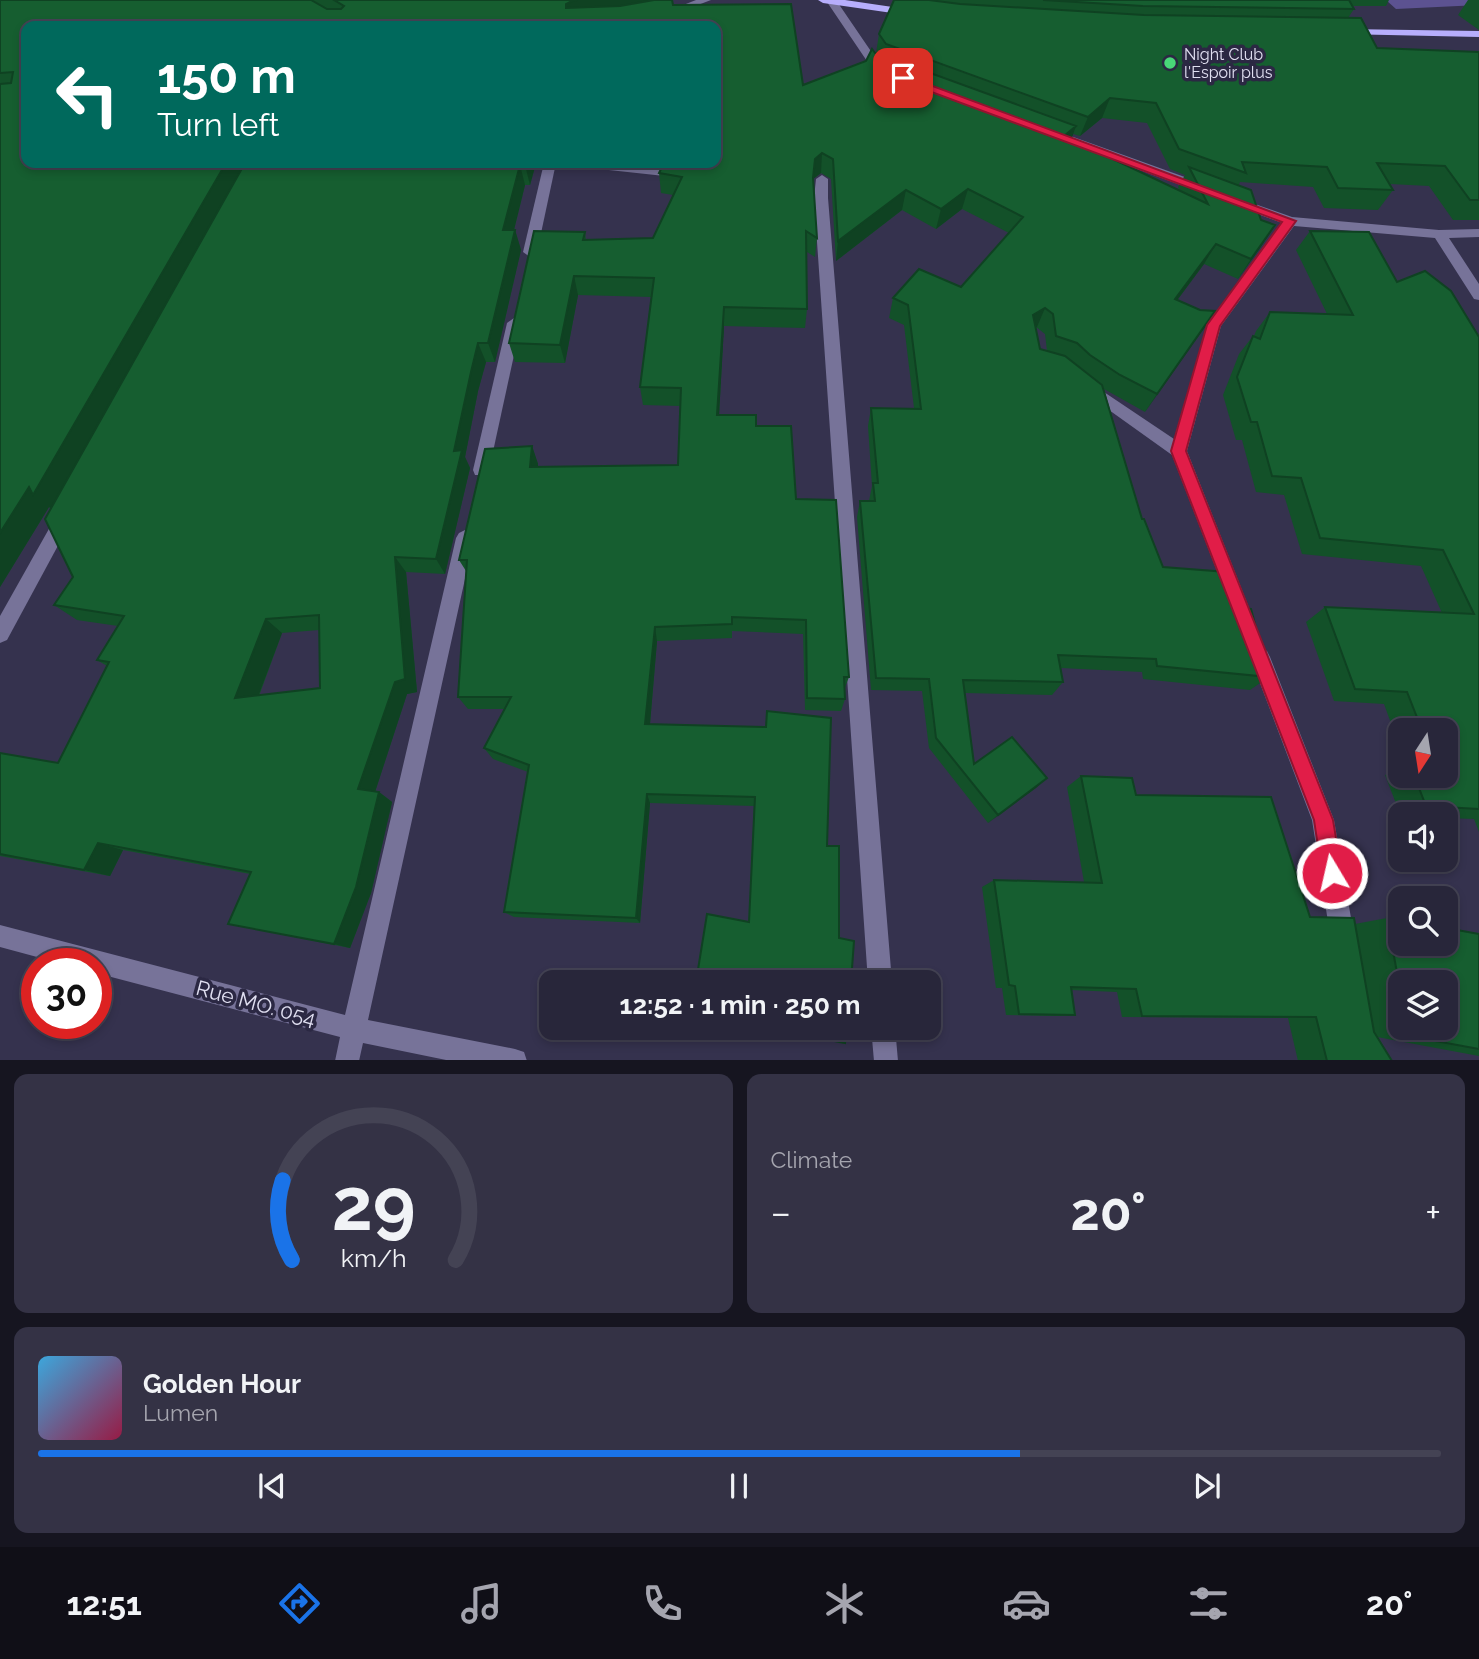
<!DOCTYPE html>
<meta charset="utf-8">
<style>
:root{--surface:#28263a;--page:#343245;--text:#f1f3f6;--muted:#a5a5af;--line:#444354;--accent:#1a73e8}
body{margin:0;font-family:Raleway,sans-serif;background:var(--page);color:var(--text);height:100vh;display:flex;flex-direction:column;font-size:26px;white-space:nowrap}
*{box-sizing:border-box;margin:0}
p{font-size:23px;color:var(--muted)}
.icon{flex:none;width:38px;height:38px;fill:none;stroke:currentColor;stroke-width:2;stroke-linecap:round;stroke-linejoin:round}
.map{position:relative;height:1060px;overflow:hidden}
.panel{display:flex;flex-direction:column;gap:14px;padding:14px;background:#161520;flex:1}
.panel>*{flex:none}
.guide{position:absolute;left:21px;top:21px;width:700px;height:147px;border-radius:14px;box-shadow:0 4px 10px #0003,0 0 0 2px var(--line);background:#00695c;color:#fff;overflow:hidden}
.needle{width:46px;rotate:192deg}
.fabs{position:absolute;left:1388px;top:718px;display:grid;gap:14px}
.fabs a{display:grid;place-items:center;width:70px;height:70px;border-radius:14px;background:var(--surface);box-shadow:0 4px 10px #0003,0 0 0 2px var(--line);font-size:35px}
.speed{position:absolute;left:21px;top:948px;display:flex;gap:14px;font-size:35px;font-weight:700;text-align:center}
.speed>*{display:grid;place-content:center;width:91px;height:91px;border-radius:50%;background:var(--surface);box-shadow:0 4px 10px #0003,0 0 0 2px var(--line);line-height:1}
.speed .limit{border:10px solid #d22;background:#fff;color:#111}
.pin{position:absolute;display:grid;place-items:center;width:60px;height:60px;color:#fff;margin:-30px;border-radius:14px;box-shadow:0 4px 10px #0006}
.me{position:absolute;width:77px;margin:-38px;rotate:351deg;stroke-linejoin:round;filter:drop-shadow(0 0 5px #0008)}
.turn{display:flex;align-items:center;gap:24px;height:147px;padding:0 21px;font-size:32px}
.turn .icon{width:91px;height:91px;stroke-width:2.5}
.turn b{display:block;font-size:49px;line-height:60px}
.big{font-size:52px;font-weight:700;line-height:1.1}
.panel .widget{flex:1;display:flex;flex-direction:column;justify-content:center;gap:10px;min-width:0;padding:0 24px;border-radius:14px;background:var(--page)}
.panel .dial{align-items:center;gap:0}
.dial svg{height:182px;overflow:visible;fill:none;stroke:var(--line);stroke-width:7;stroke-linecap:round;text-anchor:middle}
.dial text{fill:var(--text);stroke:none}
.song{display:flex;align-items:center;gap:21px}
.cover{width:84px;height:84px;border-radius:10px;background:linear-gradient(135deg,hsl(200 70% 55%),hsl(340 70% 35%))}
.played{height:7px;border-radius:4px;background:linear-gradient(90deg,var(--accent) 70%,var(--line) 70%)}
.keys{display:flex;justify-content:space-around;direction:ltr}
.heat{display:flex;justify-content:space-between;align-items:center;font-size:38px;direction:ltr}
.panel .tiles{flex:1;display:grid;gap:14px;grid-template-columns:1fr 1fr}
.widget:last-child{grid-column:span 2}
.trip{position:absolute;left:539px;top:970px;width:402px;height:70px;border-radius:14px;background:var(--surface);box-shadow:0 4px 10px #0003,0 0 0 2px var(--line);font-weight:700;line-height:70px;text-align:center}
.dock{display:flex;height:112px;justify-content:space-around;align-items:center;background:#100f17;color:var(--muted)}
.dock .icon{width:49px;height:49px}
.dock .selected{color:var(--accent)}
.dock b{font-size:32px;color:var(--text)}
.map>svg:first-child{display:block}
</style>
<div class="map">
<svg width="1479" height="1061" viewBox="0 0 1479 1061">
<rect width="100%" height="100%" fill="#35324e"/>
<polygon fill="#5c5291" points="1386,0 1479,0 1479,5 1396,9"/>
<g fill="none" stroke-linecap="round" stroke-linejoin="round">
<g fill="#777399" fill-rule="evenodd">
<polygon points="696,0 711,0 677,13 668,11"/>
<polygon points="828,0 836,0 881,66 887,69 887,73 873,70 827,2"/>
<polygon points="1054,130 1207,185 1208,188 1207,191 1197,191 1050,137 1048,134"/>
<polygon points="544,163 556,163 537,252 530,257 523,252"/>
<polygon points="575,163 614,163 683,170 689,174 683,178 581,167"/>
<polygon points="822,175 828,179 828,198 892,982 868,982 814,198 816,179"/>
<polygon points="1235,197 1292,217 1439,230 1479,229 1479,237 1449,238 1479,284 1479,300 1474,299 1435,238 1294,226 1221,326 1187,451 1257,628 1255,634 1248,637 1241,634 1239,628 1172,455 1081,390 1083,386 1095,386 1174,439 1207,325 1282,223 1230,204 1230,198"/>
<polygon points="514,318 521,323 489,470 487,475 475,475 473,470 507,323"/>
<polygon points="65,509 71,511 74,516 7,640 0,643 0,616 59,511"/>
<polygon points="465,530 471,533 474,538 368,1020 515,1049 524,1052 527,1061 451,1061 363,1043 359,1061 335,1061 340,1037 96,973 96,964 63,964 0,947 0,925 345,1015 456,538 459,533"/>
<polygon points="1260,648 1267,651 1270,657 1334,820 1355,941 1351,949 1343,953 1335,949 1331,941 1312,820 1250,657 1253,651"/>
<polygon points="871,1027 895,1027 898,1061 874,1061"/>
</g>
<g fill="#b7aefc" fill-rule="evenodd">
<polygon points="818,0 845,0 913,10 918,13 913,16 823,3"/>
<polygon points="1346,29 1479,31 1479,37 1342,34 1342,30"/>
</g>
</g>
<g fill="#135129" fill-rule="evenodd">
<path d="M0,0H672L673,5L791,4L803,85L866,61L872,49L876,53L879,34L894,0H1389L1386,6H1352L1354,9L1348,18H1361L1377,48L1479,52V220H1453L1429,186L1390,184L1393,190L1378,210L1324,208L1313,187L1240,182L1239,185L1251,190L1261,220L1275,225L1262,245L1238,279L1204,264L1177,300L1200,310L1215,311L1145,412L1104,389L1142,519H1144L1163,567L1227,572L1236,608L1251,609L1269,677L1250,690L1143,679L1142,672L1061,668L1063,682L1052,695L965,693L974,764L1012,737L1047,778L988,823L929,748L922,691L871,690L857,517L860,501H869L872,486L868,426L871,408H914L904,325L889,318L893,298L919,269L961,287L1009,233L962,209L936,229L902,210L836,261L831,179L821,173L813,179L817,238L815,257L807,252V309L805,328L724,326L719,415H756V426H791L796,499L836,500L849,677L844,690L845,699L841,711L805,710L803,634L732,631V638L657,641L650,724L766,727L767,711L831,718L827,846H839V938L854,941L851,982H696L707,914L749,922L754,806L650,803L640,923L514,917L504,912L528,772L493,759L484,748L505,709H468L458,697L466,571L459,560L485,449L532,446L538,464V467L678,465L680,406L643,405L640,387L651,297L578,295L565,363L515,362L509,343L534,231L585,232L586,240L653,238L673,195L661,193L659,173L664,163H716V26H26V163H536L530,185H525L514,230H515L521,250L495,362H486L478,391L465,457L470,468L445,574L406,572L417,692L407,694L375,792H379L392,802L371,893L350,948L228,924L250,874L123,850L110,876L0,856V753L58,763L107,666L97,660L118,626L77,620L54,605L73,577L45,519L51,508L49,507L0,587ZM1102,118L1147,123L1170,169L1185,175L1178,187L1180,192L1071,140L1073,134L1080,136ZM1036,327L1045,334L1047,351L1040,349ZM319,630L320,688L259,696L282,633Z"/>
<polygon points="1468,0 1479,0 1479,30 1458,15"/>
<polygon points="1310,231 1397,282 1479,337 1479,832 1474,819 1446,818 1446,814 1400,814 1385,775 1400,769 1400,775 1446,775 1446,730 1400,730 1400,748 1384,704 1334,701 1306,622 1325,607 1442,613 1421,566 1302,554 1284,495 1256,492 1242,440 1236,440 1223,395 1239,354 1253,336 1254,336 1256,331 1270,312 1327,314 1296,250"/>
<path d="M1081,776L1136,795L1310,917L1355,924L1387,918L1479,934V1056L1377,1037L1392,1061H1298L1288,1018L1122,1017L1117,992L1071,990L1075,1015L1059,1016L1006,1015L1002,988H996L982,887L994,880L1084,882L1067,787ZM1400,982L1446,1027H1400Z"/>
</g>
<g fill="#0f4222">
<polygon points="577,0 669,0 669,5 566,8 566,4 572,1"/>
<polygon points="1110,98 1102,118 1080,136 1088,117"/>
<polygon points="1076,126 1069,146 1064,136"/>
<polygon points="822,153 821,173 813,179 815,159"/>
<polygon points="226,163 249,163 55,512 49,507 0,587 0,533"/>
<polygon points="526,163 536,163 530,185 525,165"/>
<polygon points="520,165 525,185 509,250 503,230"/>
<polygon points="968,189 962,209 936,229 941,209"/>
<polygon points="906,190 902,210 836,261 838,241"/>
<polygon points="1275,225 1262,245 1238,279 1251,259"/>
<polygon points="515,230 521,250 495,362 488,343"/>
<polygon points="1216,244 1204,264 1164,318 1175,299"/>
<polygon points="574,276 578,295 565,363 560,345"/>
<polygon points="724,307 724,326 718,433 717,415"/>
<polygon points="1045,308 1037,327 1025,334 1033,315"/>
<polygon points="1215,311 1203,330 1145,412 1157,394"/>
<polygon points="478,343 486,362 478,391 465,457 470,468 445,574 436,559 454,451 471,372"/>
<polygon points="532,446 538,464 536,484 530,467"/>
<polygon points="395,557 406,572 417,692 407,694 373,798 358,789"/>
<polygon points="266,619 282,633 253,710 235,698"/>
<polygon points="655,627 657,641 649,735 645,724"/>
<polygon points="1047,778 1036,788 988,823 998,815"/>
<polygon points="379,792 392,802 371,893 350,948 334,944"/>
<polygon points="647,794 650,803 640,923 636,918"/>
<polygon points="98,843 123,850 110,876 84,870"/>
</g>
<g fill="#165e30" stroke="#0f4222" stroke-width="2" fill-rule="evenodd">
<polygon points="0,0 311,0 327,9 341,9 344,6 334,0 577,0 572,1 566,4 566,8 620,6 654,0 672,0 673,5 791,4 803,85 866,61 872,49 875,53 1076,126 1064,136 1208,204 1189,167 1251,190 1261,220 1275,225 1251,259 1216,244 1175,299 1200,310 1215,311 1157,394 1120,375 1090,355 1077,343 1056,336 1053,314 1045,308 1033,315 1040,349 1065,356 1102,385 1142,519 1144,519 1163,567 1227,572 1236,608 1251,609 1269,677 1157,666 1156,659 1058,655 1063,682 963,680 974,764 1012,737 1047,778 998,815 936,738 929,679 876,678 860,501 875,501 873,483 878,483 871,408 921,409 908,305 893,298 919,269 961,287 1023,217 968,189 941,209 906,190 838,241 833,159 822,153 815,159 813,178 817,238 806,231 807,309 724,307 717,415 756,415 756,426 791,426 796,499 836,500 849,677 844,677 845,699 807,698 806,620 732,617 732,624 655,627 645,724 766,727 767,711 831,718 827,846 839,846 839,938 854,941 851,982 696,982 707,914 749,922 755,797 647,794 636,918 504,912 529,765 484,748 511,697 458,697 467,560 459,560 485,449 532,446 530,467 678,465 681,388 640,387 654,278 574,276 560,345 509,343 534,231 585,232 583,240 653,238 682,177 659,173 664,163 716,163 716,26 26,26 26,163 226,163 33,495 29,487 0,533 0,84 11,83 13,72 0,73"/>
<polygon points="894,0 929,0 960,4 1144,15 1361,18 1377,48 1479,52 1479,200 1470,200 1445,166 1377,163 1393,190 1338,188 1327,167 1242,162 1246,173 1179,149 1156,103 1110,98 1088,117 886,44 879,34"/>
<polygon points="1043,0 1349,0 1354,9 1143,6"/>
<path d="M245,163H526L525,165H520L503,230H515L488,343H478L471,372L454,451L462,450L436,559L395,557L405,679L395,682L358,789L379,792L356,887L334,944L228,924L251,872L98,843L84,870L0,854V753L58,763L109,662L97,660L124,616L54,605L73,577L45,519ZM319,615L320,688L235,698L266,619Z"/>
<polygon points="1310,231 1369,232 1397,282 1425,271 1451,291 1479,337 1479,809 1426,806 1414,775 1446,775 1446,730 1422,730 1407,692 1355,689 1325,607 1474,614 1443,550 1320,538 1301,478 1272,476 1257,422 1251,422 1237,377 1253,336 1260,339 1270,312 1353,315"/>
<polygon points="1081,776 1132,778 1136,795 1271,797 1310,917 1354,918 1374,1032 1392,1061 1327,1061 1316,1017 1142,1016 1136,989 1071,987 1075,1015 1019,1014 1015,986 1009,985 994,880 1102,883"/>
<polygon points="1387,918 1400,921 1400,943 1446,943 1446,928 1479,934 1479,1049 1414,1037 1407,1027 1446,1027 1446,982 1400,982 1400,989"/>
<polygon points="761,1027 847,1027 845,1043"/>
</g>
<polygon fill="#e11d48" stroke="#92132f" stroke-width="2" points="903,75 1296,221 1220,326 1186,451 1333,820 1342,873 1339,880 1332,883 1325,880 1322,873 1314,820 1171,451 1207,325 1282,222 899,80 899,76"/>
<circle fill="#49d778" stroke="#2b2843" stroke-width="2.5" cx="1170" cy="63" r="7"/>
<g text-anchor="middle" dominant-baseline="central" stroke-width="7" stroke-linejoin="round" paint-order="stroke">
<g font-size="16" fill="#e0dff1" stroke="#2b2843" text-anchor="start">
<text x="1184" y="54">Night Club<tspan x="1184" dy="18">l'Espoir plus</tspan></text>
</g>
<g font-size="21" fill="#e0dff1" stroke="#2b2843">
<text transform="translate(256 1003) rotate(15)">Rue MO. 054</text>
</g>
</g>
</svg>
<div class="fabs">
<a><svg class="needle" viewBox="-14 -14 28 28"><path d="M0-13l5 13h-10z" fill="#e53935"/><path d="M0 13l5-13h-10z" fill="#a5a5af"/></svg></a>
<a><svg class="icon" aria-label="sound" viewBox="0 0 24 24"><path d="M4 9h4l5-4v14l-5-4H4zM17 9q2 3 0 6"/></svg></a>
<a><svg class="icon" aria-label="search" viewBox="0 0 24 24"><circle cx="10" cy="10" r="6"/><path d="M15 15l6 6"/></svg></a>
<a><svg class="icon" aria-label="layers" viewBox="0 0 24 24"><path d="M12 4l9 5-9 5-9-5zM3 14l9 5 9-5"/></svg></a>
</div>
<div class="speed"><div class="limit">30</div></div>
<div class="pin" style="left:903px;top:78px;background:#d93025"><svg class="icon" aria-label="arrive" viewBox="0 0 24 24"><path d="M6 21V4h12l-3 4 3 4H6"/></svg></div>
<svg class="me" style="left:1332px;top:873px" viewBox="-20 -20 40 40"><circle r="17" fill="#e11d48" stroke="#fff" stroke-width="3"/><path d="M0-11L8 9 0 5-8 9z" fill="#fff"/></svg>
<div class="trip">12:52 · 1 min · 250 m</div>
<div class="guide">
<div class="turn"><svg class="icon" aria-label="left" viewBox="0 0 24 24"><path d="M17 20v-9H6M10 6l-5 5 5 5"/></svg><div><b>150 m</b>Turn left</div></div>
</div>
</div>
<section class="panel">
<div class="tiles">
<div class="widget dial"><svg viewBox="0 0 100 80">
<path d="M14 69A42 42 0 1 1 86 69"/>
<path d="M14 69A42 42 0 0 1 10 34" stroke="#1a73e8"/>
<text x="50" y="56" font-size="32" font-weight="700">29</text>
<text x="50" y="72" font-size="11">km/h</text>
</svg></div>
<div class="widget"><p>Climate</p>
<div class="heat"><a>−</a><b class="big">20°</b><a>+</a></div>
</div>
<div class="widget">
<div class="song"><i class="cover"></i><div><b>Golden Hour</b><p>Lumen</p></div></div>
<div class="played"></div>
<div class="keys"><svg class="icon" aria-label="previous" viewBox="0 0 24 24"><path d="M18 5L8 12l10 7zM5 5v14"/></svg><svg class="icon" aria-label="pause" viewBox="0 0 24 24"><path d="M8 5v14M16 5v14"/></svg><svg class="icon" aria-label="next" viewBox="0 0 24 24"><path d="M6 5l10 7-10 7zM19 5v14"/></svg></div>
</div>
</div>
</section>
<nav class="dock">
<b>12:51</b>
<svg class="icon selected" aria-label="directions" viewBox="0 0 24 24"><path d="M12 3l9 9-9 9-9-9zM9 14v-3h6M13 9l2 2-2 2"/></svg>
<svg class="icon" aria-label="music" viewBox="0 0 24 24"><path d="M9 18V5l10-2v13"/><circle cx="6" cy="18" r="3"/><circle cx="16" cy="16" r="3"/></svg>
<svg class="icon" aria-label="phone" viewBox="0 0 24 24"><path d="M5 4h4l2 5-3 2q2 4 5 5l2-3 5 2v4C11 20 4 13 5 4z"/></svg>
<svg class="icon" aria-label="climate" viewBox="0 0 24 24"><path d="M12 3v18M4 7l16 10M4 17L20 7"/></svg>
<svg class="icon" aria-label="car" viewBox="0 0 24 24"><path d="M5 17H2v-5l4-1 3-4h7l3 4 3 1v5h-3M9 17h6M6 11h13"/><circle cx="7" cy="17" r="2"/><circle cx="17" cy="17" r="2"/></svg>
<svg class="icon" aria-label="filters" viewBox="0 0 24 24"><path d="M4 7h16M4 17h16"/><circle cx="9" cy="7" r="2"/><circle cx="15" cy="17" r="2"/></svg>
<b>20°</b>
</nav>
